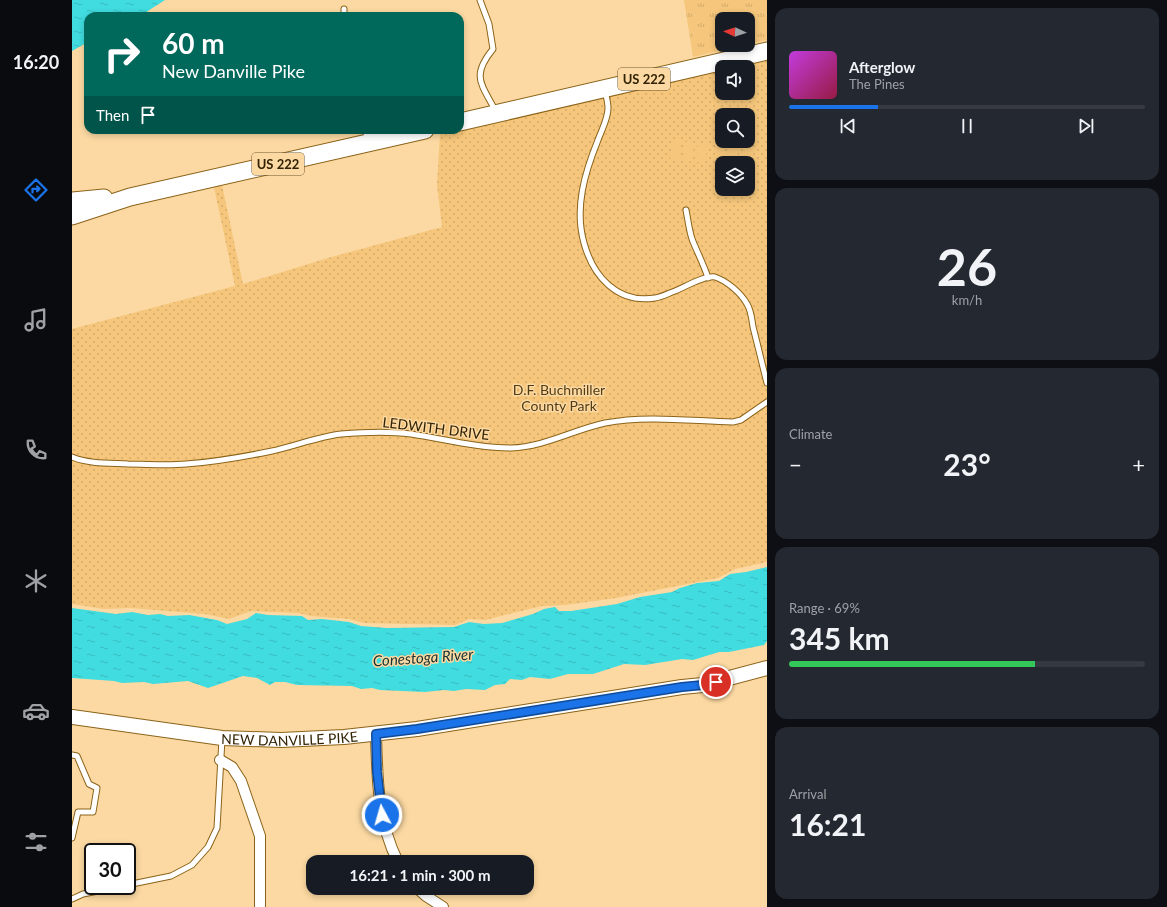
<!DOCTYPE html>
<meta charset="utf-8">
<style>
:root{--surface:#171b24;--page:#242831;--text:#f1f3f6;--muted:#9ea1a6;--line:#363941;--accent:#1a73e8}
body{margin:0;font-family:Lato,sans-serif;background:var(--page);color:var(--text);height:100vh;display:flex;flex-direction:column;font-size:15px;white-space:nowrap}
*{box-sizing:border-box;margin:0}
p{font-size:13px;color:var(--muted)}
.icon{flex:none;width:22px;height:22px;fill:none;stroke:currentColor;stroke-width:2;stroke-linecap:round;stroke-linejoin:round}
.map{position:relative;flex:1;overflow:hidden}
.side{display:flex;flex-direction:column;gap:8px;padding:8px;background:#0d0f14;width:400px}
.side>*{flex:none}
.banner{position:absolute;left:12px;top:12px;width:380px;height:122px;border-radius:12px;box-shadow:0 2px 6px #0003;background:#00695c;color:#fff;overflow:hidden}
.needle{width:26px;rotate:274deg}
.fabs{position:absolute;left:643px;top:12px;display:grid;gap:8px}
.fabs a{display:grid;place-items:center;width:40px;height:40px;border-radius:8px;background:var(--surface);box-shadow:0 2px 6px #0003;font-size:20px}
.speed{position:absolute;left:12px;top:843px;display:flex;gap:8px;font-size:20px;font-weight:700;text-align:center}
.speed>*{display:grid;place-content:center;width:52px;height:52px;border-radius:50%;background:var(--surface);box-shadow:0 2px 6px #0003;line-height:1}
.speed .limit{border:2px solid #111;border-radius:6px;background:#fff;color:#111}
.pin{position:absolute;display:grid;place-items:center;width:34px;height:34px;color:#fff;margin:-17px;border:2px solid #fff;border-radius:50%;box-shadow:0 1px 4px #0007}
.me{position:absolute;width:44px;margin:-22px;rotate:354deg;stroke-linejoin:round;filter:drop-shadow(0 0 3px #0008)}
.turn{display:flex;align-items:center;gap:14px;height:84px;padding:0 12px;font-size:18px}
.turn .icon{width:52px;height:52px;stroke-width:2.5}
.turn b{display:block;font-size:28px;line-height:34px}
.then{display:flex;align-items:center;height:38px;padding:0 12px;background:#0003;gap:8px;font-size:15px}
.big{font-size:30px;font-weight:700;line-height:1.1}
.side .tile{flex:1;display:flex;flex-direction:column;justify-content:center;gap:6px;min-width:0;padding:0 14px;border-radius:12px;background:var(--page)}
.side .dial{align-items:center;gap:0}
.dial b{font-size:52px;line-height:1}
.song{display:flex;align-items:center;gap:12px}
.cover{width:48px;height:48px;border-radius:6px;background:linear-gradient(135deg,hsl(290 70% 55%),hsl(340 70% 35%))}
.played{height:4px;border-radius:2px;background:linear-gradient(90deg,var(--accent) 25%,var(--line) 25%)}
.keys{display:flex;justify-content:space-around;direction:ltr}
.heat{display:flex;justify-content:space-between;align-items:center;font-size:22px;direction:ltr}
.charge{height:6px;border-radius:3px;background:linear-gradient(90deg,#34c759 69%,var(--line) 0)}
.trip{position:absolute;left:234px;top:855px;width:228px;height:40px;border-radius:12px;background:var(--surface);box-shadow:0 2px 6px #0003;font-weight:700;line-height:40px;text-align:center}
main{display:flex;flex:1;min-height:0}
.tab-bar{display:flex;flex-direction:column;width:72px;justify-content:space-around;align-items:center;background:#090b0e;color:var(--muted)}
.tab-bar .icon{width:28px;height:28px}
.tab-bar .current{color:var(--accent)}
.tab-bar b{font-size:18px;color:var(--text)}
.map>svg:first-child{display:block}
</style>
<main>
<nav class="tab-bar">
<b>16:20</b>
<svg class="icon current" aria-label="directions" viewBox="0 0 24 24"><path d="M12 3l9 9-9 9-9-9zM9 14v-3h6M13 9l2 2-2 2"/></svg>
<svg class="icon" aria-label="music" viewBox="0 0 24 24"><path d="M9 18V5l10-2v13"/><circle cx="6" cy="18" r="3"/><circle cx="16" cy="16" r="3"/></svg>
<svg class="icon" aria-label="phone" viewBox="0 0 24 24"><path d="M5 4h4l2 5-3 2q2 4 5 5l2-3 5 2v4C11 20 4 13 5 4z"/></svg>
<svg class="icon" aria-label="climate" viewBox="0 0 24 24"><path d="M12 3v18M4 7l16 10M4 17L20 7"/></svg>
<svg class="icon" aria-label="car" viewBox="0 0 24 24"><path d="M5 17H2v-5l4-1 3-4h7l3 4 3 1v5h-3M9 17h6M6 11h13"/><circle cx="7" cy="17" r="2"/><circle cx="17" cy="17" r="2"/></svg>
<svg class="icon" aria-label="filters" viewBox="0 0 24 24"><path d="M4 7h16M4 17h16"/><circle cx="9" cy="7" r="2"/><circle cx="15" cy="17" r="2"/></svg>
</nav>
<div class="map">
<svg width="695" height="907" viewBox="0 0 695 907">
<defs>
<pattern id="grass-tufts" width="24" height="20" patternUnits="userSpaceOnUse"><rect width="24" height="20" fill="#f5c67b"/><path d="M3 7l-1-3M5 7V3M7 7l1-3M15 17l-1-3M17 17v-4M19 17l1-3" fill="none" stroke="#d2aa69"/></pattern>
<pattern id="park-dots" width="8" height="8" patternUnits="userSpaceOnUse"><rect width="8" height="8" fill="#f5c67b"/><path d="M2 2h.1M6 6h.1" fill="none" stroke="#d2aa69" stroke-width="1.8" stroke-linecap="round"/></pattern>
<pattern id="water-ripples" width="26" height="14" patternUnits="userSpaceOnUse"><rect width="26" height="14" fill="#40dce0"/><path d="M2 4q2-2 4 0t4 0M15 11q2-2 4 0t4 0" fill="none" stroke="#39bcbf"/></pattern>
</defs>
<rect width="100%" height="100%" fill="#fcd9a2"/>
<polygon fill="url(#grass-tufts)" points="612,0 695,0 695,40 676,44 676,19 650,19 650,45 673,45 621,57"/>
<path fill="url(#park-dots)" fill-rule="evenodd" d="M695,59V562L663,569L646,578L544,598L493,605L470,606L413,620L397,619L383,625L292,623L277,619L239,616L226,613L179,611L157,619L133,614L58,608L32,609L0,604V329L163,286L142,187L150,185L171,284L256,258L370,227L365,185L368,134L650,68V93H676V67H656ZM650,115H676V141H650ZM650,163H676V189H650Z"/>
<g fill="#f5c67b">
<polygon points="600,141 608,141 607,161 598,160"/>
<polygon points="613,142 622,142 621,162 612,161"/>
<polygon points="626,143 635,143 634,162 625,162"/>
<polygon points="644,144 653,144 652,163 643,163"/>
<polygon points="658,145 667,145 665,163 656,163"/>
<polygon points="671,145 680,145 678,165 676,165 676,163 670,163"/>
</g>
<g fill="url(#water-ripples)">
<polygon points="0,0 93,0 68,16 16,16 16,42 0,51"/>
<polygon points="695,567 695,641 692,645 657,652 647,652 621,660 610,659 573,665 552,664 521,674 496,674 478,679 458,677 450,680 438,679 433,684 423,685 413,690 394,689 382,691 372,690 353,692 308,690 300,688 289,689 280,686 225,685 213,682 203,682 198,685 185,678 171,676 136,688 116,681 81,684 72,682 50,683 42,681 0,678 0,608 44,614 60,612 76,615 88,614 96,616 117,615 145,620 155,624 175,619 184,613 196,615 230,616 236,620 250,619 277,622 289,626 315,628 382,627 397,622 412,624 430,623 461,614 472,609 483,607 487,611 499,611 545,604 568,597 600,592 608,588 625,583 647,581 658,574 674,572"/>
</g>
<g fill="none" stroke-linecap="round" stroke-linejoin="round">
<g stroke="#8b6319" stroke-width="7">
<g id="service">
<path d="M408,0L417,24L421,49C399,76 409,83 423,110"/>
<polyline points="272,9 272,16"/>
<path d="M533,90C534,96 536,102 536,108C536,119 530,129 526,140C513,172 502,208 512,243C521,276 545,304 583,298C590,297 597,293 603,291C613,287 633,275 643,277C655,281 669,293 675,304C679,310 680,320 681,327C686,346 690,364 695,383"/>
<polyline points="293,130 296,140"/>
<path d="M614,210C616,220 617,230 620,239C625,252 632,265 636,278"/>
<path d="M0,457C17,464 38,463 56,464C75,464 95,466 114,464C143,462 171,457 200,451C223,446 245,437 269,434C292,432 316,431 339,434C372,439 406,448 439,448C472,447 501,430 533,423C575,415 619,421 661,422L669,420L695,402"/>
<polyline points="0,755 5,756 17,784 25,788 21,812 6,812 0,838"/>
<polyline points="55,885 99,876 120,865 136,847 145,828 150,739"/>
<polyline points="0,899 11,894 51,886"/>
</g>
</g>
<g stroke="#8b6319" stroke-width="12">
<g id="minor">
<path d="M304,734C305,778 306,823 326,862"/>
<polyline points="148,760 160,767 169,781 188,836 188,907"/>
<polyline points="345,888 354,896 371,907"/>
</g>
</g>
<g stroke="#8b6319" stroke-width="16">
<g id="secondary">
<path id="s1" d="M0,717L150,738L209,740L272,737L345,729L610,687L631,685L695,668"/>
</g>
</g>
<g stroke="#8b6319" stroke-width="19">
<g id="trunk">
<polyline points="388,122 695,51"/>
<polyline points="0,201 32,198"/>
<polyline points="0,216 58,197 353,130"/>
</g>
</g>
<use href="#service" stroke="#fff" stroke-width="5"/>
<use href="#minor" stroke="#fff" stroke-width="10"/>
<use href="#secondary" stroke="#fff" stroke-width="14"/>
<use href="#trunk" stroke="#fff" stroke-width="17"/>
</g>
<g fill="none" stroke-linecap="round" stroke-linejoin="round">
<g stroke="#114b97" stroke-width="10">
<polyline id="route" points="310,815 305,772 304,734 345,729 610,687 631,685 644,682"/>
</g>
<use href="#route" stroke="#1a73e8" stroke-width="7"/>
</g>
<g text-anchor="middle" dominant-baseline="central" stroke-width="3" stroke-linejoin="round" paint-order="stroke">
<g fill="#fcd9a2" stroke="#6f5933" stroke-width="1">
<rect x="546" y="68" width="52" height="22" rx="3"/>
<rect x="180" y="153" width="52" height="22" rx="3"/>
</g>
<g font-size="13" font-weight="bold" fill="#322204">
<text x="572" y="79">US 222</text>
<text x="206" y="164">US 222</text>
</g>
<g font-size="14" fill="#523c15" stroke="#fcd9a2">
<text x="487" y="389">D.F. Buchmiller<tspan x="487" dy="16">County Park</tspan></text>
</g>
<g font-size="14" fill="#322204" stroke="#fcd9a2">
<text transform="translate(364 428) rotate(7)">LEDWITH DRIVE</text>
<text stroke="none"><textPath href="#s1" startOffset="219">NEW DANVILLE PIKE</textPath></text>
</g>
<g font-size="15" font-style="italic" fill="#183132" stroke="#fcd9a2">
<text transform="translate(351 657) rotate(-4)">Conestoga River</text>
</g>
</g>
</svg>
<div class="fabs">
<a><svg class="needle" viewBox="-14 -14 28 28"><path d="M0-13l5 13h-10z" fill="#e53935"/><path d="M0 13l5-13h-10z" fill="#9ea1a6"/></svg></a>
<a><svg class="icon" aria-label="sound" viewBox="0 0 24 24"><path d="M4 9h4l5-4v14l-5-4H4zM17 9q2 3 0 6"/></svg></a>
<a><svg class="icon" aria-label="search" viewBox="0 0 24 24"><circle cx="10" cy="10" r="6"/><path d="M15 15l6 6"/></svg></a>
<a><svg class="icon" aria-label="layers" viewBox="0 0 24 24"><path d="M12 4l9 5-9 5-9-5zM3 14l9 5 9-5"/></svg></a>
</div>
<div class="speed"><div class="limit">30</div></div>
<div class="pin" style="left:644px;top:682px;background:#d93025"><svg class="icon" aria-label="arrive" viewBox="0 0 24 24"><path d="M6 21V4h12l-3 4 3 4H6"/></svg></div>
<svg class="me" style="left:310px;top:815px" viewBox="-20 -20 40 40"><circle r="17" fill="#1a73e8" stroke="#fff" stroke-width="3"/><path d="M0-11L8 9 0 5-8 9z" fill="#fff"/></svg>
<div class="trip">16:21 · 1 min · 300 m</div>
<div class="banner">
<div class="turn"><svg class="icon" aria-label="right" viewBox="0 0 24 24"><path d="M7 20v-9h11M14 6l5 5-5 5"/></svg><div><b>60 m</b>New Danville Pike</div></div>
<div class="then">Then<svg class="icon" aria-label="arrive" viewBox="0 0 24 24"><path d="M6 21V4h12l-3 4 3 4H6"/></svg></div>
</div>
</div>
<section class="side">
<div class="tile">
<div class="song"><i class="cover"></i><div><b>Afterglow</b><p>The Pines</p></div></div>
<div class="played"></div>
<div class="keys"><svg class="icon" aria-label="previous" viewBox="0 0 24 24"><path d="M18 5L8 12l10 7zM5 5v14"/></svg><svg class="icon" aria-label="pause" viewBox="0 0 24 24"><path d="M8 5v14M16 5v14"/></svg><svg class="icon" aria-label="next" viewBox="0 0 24 24"><path d="M6 5l10 7-10 7zM19 5v14"/></svg></div>
</div>
<div class="tile dial"><b>26</b><p>km/h</p></div>
<div class="tile"><p>Climate</p>
<div class="heat"><a>−</a><b class="big">23°</b><a>+</a></div>
</div>
<div class="tile"><p>Range · 69%</p><b class="big">345 km</b><div class="charge"></div></div>
<div class="tile"><p>Arrival</p><b class="big">16:21</b></div>
</section>
</main>
